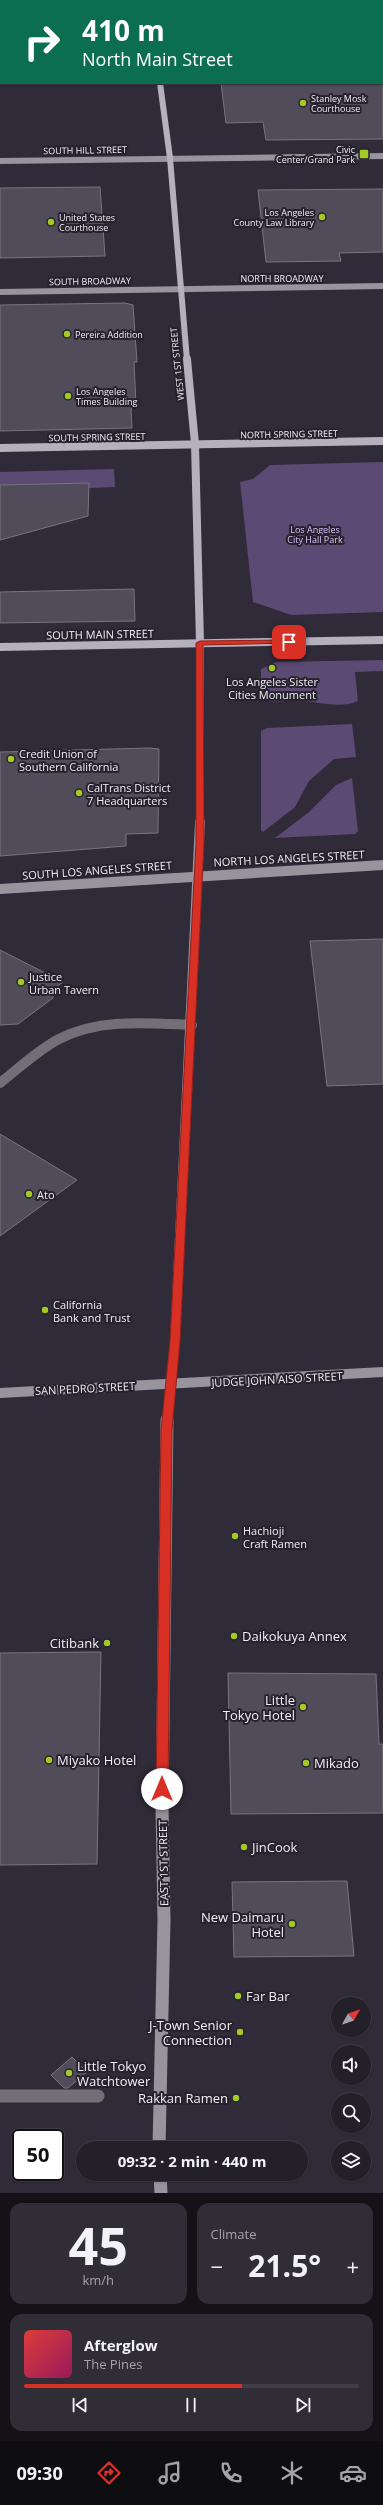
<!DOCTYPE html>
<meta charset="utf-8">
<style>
:root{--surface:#24202a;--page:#302d36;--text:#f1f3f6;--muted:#a3a3a8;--line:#413e47;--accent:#d93025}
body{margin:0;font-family:"Open Sans",sans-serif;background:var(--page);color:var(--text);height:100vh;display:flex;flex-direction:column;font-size:15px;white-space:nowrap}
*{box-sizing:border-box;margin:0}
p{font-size:13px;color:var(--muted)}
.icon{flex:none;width:22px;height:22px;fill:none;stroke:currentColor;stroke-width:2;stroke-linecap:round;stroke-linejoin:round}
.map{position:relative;height:2193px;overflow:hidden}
.panel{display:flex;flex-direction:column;gap:10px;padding:10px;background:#141217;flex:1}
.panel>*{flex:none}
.banner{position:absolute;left:0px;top:0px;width:383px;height:84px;box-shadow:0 1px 3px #0004,0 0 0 1px var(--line);background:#0b6e4f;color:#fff;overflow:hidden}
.needle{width:26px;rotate:50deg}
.tools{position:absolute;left:331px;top:1997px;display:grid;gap:8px}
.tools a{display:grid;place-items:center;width:40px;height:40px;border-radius:50%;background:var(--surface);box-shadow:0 1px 3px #0004,0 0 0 1px var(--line);font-size:20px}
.speed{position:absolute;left:12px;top:2129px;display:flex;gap:8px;font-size:20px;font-weight:700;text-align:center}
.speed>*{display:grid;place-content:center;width:52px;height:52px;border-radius:50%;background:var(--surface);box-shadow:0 1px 3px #0004,0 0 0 1px var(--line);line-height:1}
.speed .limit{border:2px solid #111;border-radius:6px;background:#fff;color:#111}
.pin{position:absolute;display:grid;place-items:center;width:34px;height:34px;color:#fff;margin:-17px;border-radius:8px;box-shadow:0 2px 6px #0006}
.me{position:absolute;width:44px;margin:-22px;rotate:0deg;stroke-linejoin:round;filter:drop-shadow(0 0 3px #0008)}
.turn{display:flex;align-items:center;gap:14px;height:84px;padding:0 16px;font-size:18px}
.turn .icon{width:52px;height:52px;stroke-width:2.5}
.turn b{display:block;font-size:28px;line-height:34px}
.big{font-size:30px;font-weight:700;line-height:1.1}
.panel .widget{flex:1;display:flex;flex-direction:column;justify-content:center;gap:6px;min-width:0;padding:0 14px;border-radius:12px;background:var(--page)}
.panel .dial{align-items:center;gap:0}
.dial b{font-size:52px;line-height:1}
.song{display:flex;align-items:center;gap:12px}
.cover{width:48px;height:48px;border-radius:6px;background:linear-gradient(135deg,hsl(0 70% 55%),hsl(330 70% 35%))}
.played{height:4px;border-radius:2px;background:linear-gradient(90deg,var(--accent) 65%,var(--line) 65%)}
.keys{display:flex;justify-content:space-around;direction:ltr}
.heat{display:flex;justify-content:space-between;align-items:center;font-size:22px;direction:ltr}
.panel .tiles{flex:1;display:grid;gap:10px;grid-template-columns:1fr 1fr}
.widget:last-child{grid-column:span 2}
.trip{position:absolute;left:76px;top:2141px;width:232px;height:40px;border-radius:20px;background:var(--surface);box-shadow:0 1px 3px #0004,0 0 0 1px var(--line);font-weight:700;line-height:40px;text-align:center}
.menu{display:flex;height:64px;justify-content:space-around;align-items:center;background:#0e0d11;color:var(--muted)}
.menu .icon{width:28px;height:28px}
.menu .current{color:var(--accent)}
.menu b{font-size:18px;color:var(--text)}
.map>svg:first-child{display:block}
</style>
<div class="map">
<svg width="383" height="2193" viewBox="0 0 383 2193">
<rect width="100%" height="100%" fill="#302b38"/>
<g fill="#5b4a73">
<polygon points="383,462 383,612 291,615 253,602 240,482 253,479 270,465"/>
<polygon points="114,469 115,487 89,488 88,483 0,485 0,472"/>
<path d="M383,660V671L355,672L358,701C340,709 321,702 303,701C289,699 273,705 261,698V669L276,662Z"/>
<polygon points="352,724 356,757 334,759 309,781 295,807 263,832 261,830 261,731 267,728"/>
<polygon points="352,778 358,831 355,834 275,838 309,812 336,785"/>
</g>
<g fill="#514c5a" stroke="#797482">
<polygon points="221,83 383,83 383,139 266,140 263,122 226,123"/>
<polygon points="100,187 105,256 0,258 0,188"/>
<polygon points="383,189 383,252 339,253 341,261 266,262 258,190"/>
<polygon points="125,303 133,305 137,362 134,362 136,405 133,405 131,410 132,428 0,431 0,305"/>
<polygon points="89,483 88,516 0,540 0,485"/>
<polygon points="134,589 135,621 0,623 0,592"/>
<polygon points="149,748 159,749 158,833 126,834 126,846 0,856 0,752"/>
<polygon points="383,939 383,1084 327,1086 310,941"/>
<polygon points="0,950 63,982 52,990 53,998 18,1024 0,1025"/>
<polygon points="0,1134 77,1180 0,1236"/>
<polygon points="101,1652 97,1864 0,1865 0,1653"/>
<polygon points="228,1673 376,1674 379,1744 383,1744 383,1813 231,1814"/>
<polygon points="347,1881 354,1956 234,1957 232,1882"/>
<polygon points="72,2057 87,2072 68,2088 64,2088 51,2075"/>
</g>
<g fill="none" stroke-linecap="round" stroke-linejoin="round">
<path stroke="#726f76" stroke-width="10" d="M0,1083C19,1068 38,1050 59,1039C100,1018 148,1023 192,1025"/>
<polyline stroke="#726f76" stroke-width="13" points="0,2096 98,2096"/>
<g stroke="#98949e" stroke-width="6">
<polyline points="0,161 383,156"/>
<polyline points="0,292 383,286"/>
</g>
<polyline stroke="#98949e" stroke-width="8" points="200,643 200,823"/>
<g stroke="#98949e" stroke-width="10">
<polyline points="0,889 383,865"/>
<polyline points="0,1393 383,1372"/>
<polyline points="167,1421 175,1341 200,822"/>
</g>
<g stroke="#98949e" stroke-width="13">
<polyline points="159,2148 164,1920 162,1805 167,1420"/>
<polyline points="160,2174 161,2193"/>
</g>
<polyline stroke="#b5b0bd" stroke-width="6" points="160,83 170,158 187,360"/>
<g stroke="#b5b0bd" stroke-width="8">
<polyline points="187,359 195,444 200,643"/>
<polyline points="0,448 383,441"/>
<polyline points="0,647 383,640"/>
</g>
</g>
<polygon fill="#d93025" stroke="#8d1f18" points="289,640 292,640 292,643 203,645 204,843 180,1341 172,1430 168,1789 162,1794 156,1789 161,1430 170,1341 196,843 196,643 200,641"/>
<g fill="#a3c926" stroke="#26222d" stroke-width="1.5">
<circle cx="303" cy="103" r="4"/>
<rect x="359" y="149" width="10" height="10" rx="2"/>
<circle cx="322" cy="217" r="4"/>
<circle cx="51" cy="222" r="4"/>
<circle cx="67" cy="334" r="4"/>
<circle cx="68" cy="396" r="4"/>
<circle cx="272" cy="668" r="4"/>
<circle cx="11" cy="759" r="4"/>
<circle cx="79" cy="793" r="4"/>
<circle cx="21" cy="982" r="4"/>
<circle cx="29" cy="1194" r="4"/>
<circle cx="45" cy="1310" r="4"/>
<circle cx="235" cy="1536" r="4"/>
<circle cx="234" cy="1636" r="4"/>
<circle cx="107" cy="1643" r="4"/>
<circle cx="303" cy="1707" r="4"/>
<circle cx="49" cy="1760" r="4"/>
<circle cx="306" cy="1763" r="4"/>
<circle cx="244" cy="1847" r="4"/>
<circle cx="292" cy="1924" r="4"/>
<circle cx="238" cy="1996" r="4"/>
<circle cx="240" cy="2032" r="4"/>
<circle cx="69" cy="2073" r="4"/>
<circle cx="236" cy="2098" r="4"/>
</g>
<g text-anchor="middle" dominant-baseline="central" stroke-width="4" stroke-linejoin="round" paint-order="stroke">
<g font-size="9" fill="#f1eef7" stroke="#26222d" text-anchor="start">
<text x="311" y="98">Stanley Mosk<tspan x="311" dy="10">Courthouse</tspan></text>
<text x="355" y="149" text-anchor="end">Civic<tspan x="355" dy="10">Center/Grand Park</tspan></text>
<text x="314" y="212" text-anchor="end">Los Angeles<tspan x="314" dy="10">County Law Library</tspan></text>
<text x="59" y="217">United States<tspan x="59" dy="10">Courthouse</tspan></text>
<text x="75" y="334">Pereira Addition</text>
<text x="76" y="391">Los Angeles<tspan x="76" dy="10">Times Building</tspan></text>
</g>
<g font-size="9" fill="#f1eef7" stroke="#26222d">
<text transform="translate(85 150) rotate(-1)">SOUTH HILL STREET</text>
<text x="282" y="278">NORTH BROADWAY</text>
<text transform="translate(90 281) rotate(-1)">SOUTH BROADWAY</text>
<text transform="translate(177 364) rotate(-96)">WEST 1ST STREET</text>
<text transform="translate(289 434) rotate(-1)">NORTH SPRING STREET</text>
<text transform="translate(97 437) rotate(-1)">SOUTH SPRING STREET</text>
</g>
<g font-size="9" fill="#dbc5fe" stroke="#26222d">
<text x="315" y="529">Los Angeles<tspan x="315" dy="10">City Hall Park</tspan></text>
</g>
<g font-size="11" fill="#f1eef7" stroke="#26222d">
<text transform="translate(100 634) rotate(-1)">SOUTH MAIN STREET</text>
<text transform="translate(289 858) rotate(-3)">NORTH LOS ANGELES STREET</text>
<text transform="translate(97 870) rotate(-4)">SOUTH LOS ANGELES STREET</text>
<text transform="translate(277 1379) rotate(-3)">JUDGE JOHN AISO STREET</text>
<text transform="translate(85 1388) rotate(-3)">SAN PEDRO STREET</text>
<text transform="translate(163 1863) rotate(-91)">EAST 1ST STREET</text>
</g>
<g font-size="11" fill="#f1eef7" stroke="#26222d" text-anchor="start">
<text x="272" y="681" text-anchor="middle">Los Angeles Sister<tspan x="272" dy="13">Cities Monument</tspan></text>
<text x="19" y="753">Credit Union of<tspan x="19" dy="13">Southern California</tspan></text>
<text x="87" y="787">CalTrans District<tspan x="87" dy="13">7 Headquarters</tspan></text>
<text x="29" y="976">Justice<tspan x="29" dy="13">Urban Tavern</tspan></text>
<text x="37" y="1194">Ato</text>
<text x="53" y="1304">California<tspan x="53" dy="13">Bank and Trust</tspan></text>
<text x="243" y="1530">Hachioji<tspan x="243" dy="13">Craft Ramen</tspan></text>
</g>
<g font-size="13" fill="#f1eef7" stroke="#26222d" text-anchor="start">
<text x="242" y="1636">Daikokuya Annex</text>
<text x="99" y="1643" text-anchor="end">Citibank</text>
<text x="295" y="1700" text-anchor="end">Little<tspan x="295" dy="15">Tokyo Hotel</tspan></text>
<text x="57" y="1760">Miyako Hotel</text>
<text x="314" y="1763">Mikado</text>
<text x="252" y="1847">JinCook</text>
<text x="284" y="1917" text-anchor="end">New Daimaru<tspan x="284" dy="15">Hotel</tspan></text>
<text x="246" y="1996">Far Bar</text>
<text x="232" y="2025" text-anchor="end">J-Town Senior<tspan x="232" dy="15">Connection</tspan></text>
<text x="77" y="2066">Little Tokyo<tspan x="77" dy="15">Watchtower</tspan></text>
<text x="228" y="2098" text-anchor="end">Rakkan Ramen</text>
</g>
</g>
</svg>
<div class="tools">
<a><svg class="needle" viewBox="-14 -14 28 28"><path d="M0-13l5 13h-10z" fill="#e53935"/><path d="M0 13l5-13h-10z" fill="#a3a3a8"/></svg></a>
<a><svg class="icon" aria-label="sound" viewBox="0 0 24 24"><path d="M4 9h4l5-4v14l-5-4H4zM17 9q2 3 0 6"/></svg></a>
<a><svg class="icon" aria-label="search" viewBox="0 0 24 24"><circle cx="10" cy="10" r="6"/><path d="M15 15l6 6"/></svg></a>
<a><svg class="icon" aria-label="layers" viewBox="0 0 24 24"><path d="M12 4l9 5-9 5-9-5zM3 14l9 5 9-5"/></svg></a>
</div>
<div class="speed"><div class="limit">50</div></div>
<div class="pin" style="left:289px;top:642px;background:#d93025"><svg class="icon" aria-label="arrive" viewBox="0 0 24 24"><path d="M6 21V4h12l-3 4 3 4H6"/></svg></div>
<svg class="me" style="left:162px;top:1789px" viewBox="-20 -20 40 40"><circle r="19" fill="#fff"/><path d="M0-13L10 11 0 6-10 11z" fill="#d93025"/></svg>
<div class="trip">09:32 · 2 min · 440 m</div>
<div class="banner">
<div class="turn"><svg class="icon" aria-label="right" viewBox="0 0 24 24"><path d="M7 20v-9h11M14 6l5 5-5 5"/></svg><div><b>410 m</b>North Main Street</div></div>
</div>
</div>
<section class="panel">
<div class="tiles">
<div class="widget dial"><b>45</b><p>km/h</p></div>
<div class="widget"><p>Climate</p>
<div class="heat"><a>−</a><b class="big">21.5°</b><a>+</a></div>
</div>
<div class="widget">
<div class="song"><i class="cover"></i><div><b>Afterglow</b><p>The Pines</p></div></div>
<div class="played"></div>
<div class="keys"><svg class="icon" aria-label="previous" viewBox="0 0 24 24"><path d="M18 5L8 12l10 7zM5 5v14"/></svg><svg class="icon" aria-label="pause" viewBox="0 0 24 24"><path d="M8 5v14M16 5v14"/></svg><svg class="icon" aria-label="next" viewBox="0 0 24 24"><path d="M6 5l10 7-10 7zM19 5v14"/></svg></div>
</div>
</div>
</section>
<nav class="menu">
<b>09:30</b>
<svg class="icon current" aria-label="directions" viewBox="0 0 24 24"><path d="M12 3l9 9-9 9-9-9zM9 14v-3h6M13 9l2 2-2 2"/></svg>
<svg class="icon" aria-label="music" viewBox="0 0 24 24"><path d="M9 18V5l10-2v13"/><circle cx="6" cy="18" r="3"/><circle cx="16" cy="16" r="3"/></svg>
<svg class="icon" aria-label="phone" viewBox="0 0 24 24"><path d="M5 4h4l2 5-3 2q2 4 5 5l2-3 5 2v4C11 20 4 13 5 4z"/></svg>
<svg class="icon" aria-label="climate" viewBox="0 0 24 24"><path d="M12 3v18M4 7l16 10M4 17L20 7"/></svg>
<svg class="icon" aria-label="car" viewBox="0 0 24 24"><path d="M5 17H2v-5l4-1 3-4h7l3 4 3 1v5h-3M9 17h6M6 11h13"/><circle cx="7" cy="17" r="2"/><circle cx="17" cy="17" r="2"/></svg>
</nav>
